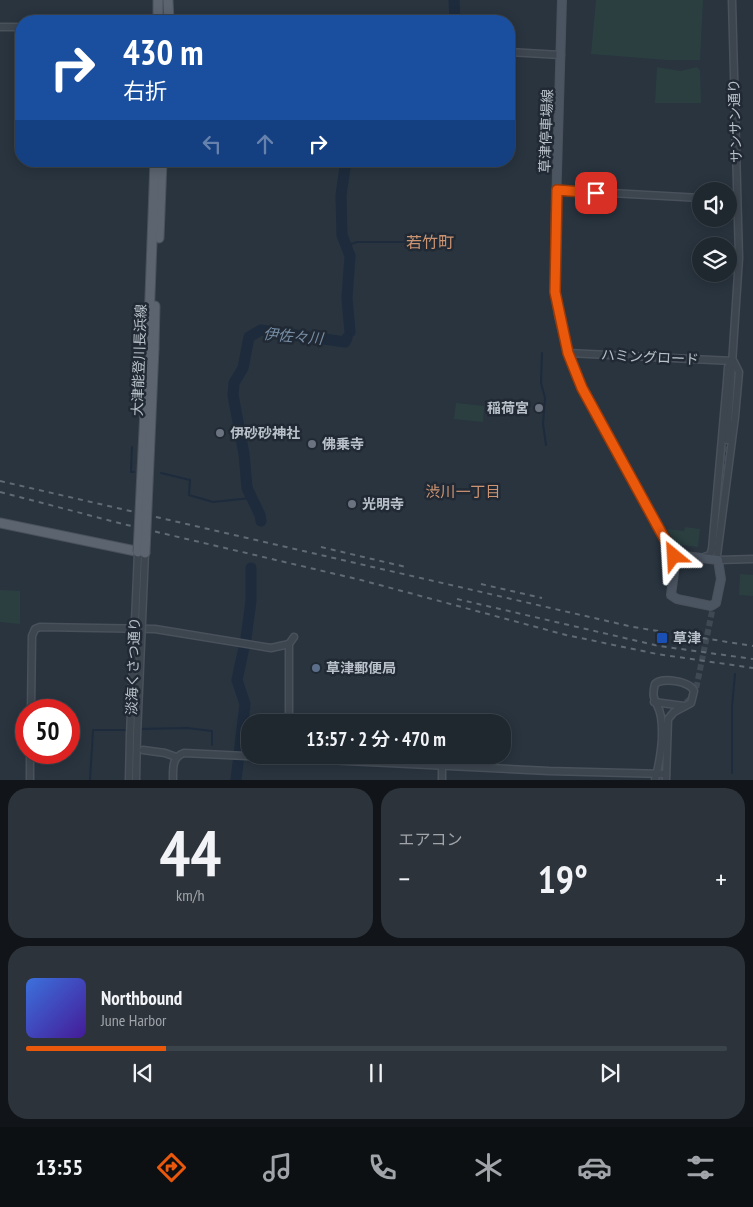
<!DOCTYPE html>
<html lang="ja">
<meta charset="utf-8">
<style>
:root{--surface:#1f272f;--page:#2c333b;--text:#f1f3f6;--muted:#a1a5aa;--line:#3c444b;--accent:#ea580c}
body{margin:0;font-family:"PT Sans Narrow","Noto Sans JP",sans-serif;background:var(--page);color:var(--text);height:100vh;display:flex;flex-direction:column;font-size:19px;white-space:nowrap}
*{box-sizing:border-box;margin:0}
p{font-size:16px;color:var(--muted)}
.icon{flex:none;width:28px;height:28px;fill:none;stroke:currentColor;stroke-width:2;stroke-linecap:round;stroke-linejoin:round}
.map{position:relative;height:780px;overflow:hidden}
.sheet{display:flex;flex-direction:column;gap:8px;padding:8px;background:#11151a;flex:1}
.sheet>*{flex:none}
.top-card{position:absolute;left:15px;top:15px;width:500px;height:152px;border-radius:20px;box-shadow:0 2px 12px #0003,0 0 0 1px var(--line);background:#1a4fa0;color:#fff;overflow:hidden}
.buttons{position:absolute;left:692px;top:182px;display:grid;gap:10px}
.buttons a{display:grid;place-items:center;width:45px;height:45px;border-radius:50%;background:var(--surface);box-shadow:0 2px 12px #0003,0 0 0 1px var(--line);font-size:25px}
.speed{position:absolute;left:15px;top:699px;display:flex;gap:10px;font-size:25px;font-weight:700;text-align:center}
.speed>*{display:grid;place-content:center;width:65px;height:65px;border-radius:50%;background:var(--surface);box-shadow:0 2px 12px #0003,0 0 0 1px var(--line);line-height:1}
.speed .limit{border:8px solid #d22;background:#fff;color:#111}
.pin{position:absolute;display:grid;place-items:center;width:42px;height:42px;color:#fff;margin:-21px;border-radius:10px;box-shadow:0 2px 8px #0006}
.me{position:absolute;width:55px;margin:-28px;rotate:333deg;stroke-linejoin:round;filter:drop-shadow(0 0 4px #0008)}
.turn{display:flex;align-items:center;gap:18px;height:105px;padding:0 25px;font-size:22px}
.turn .icon{width:65px;height:65px;stroke-width:2.5}
.turn b{display:block;font-size:35px;line-height:42px}
.lanes{display:flex;align-items:center;height:48px;padding:0 25px;background:#0003;justify-content:center;gap:25px;direction:ltr}
.lanes .off{opacity:.35}
.big{font-size:38px;font-weight:600;line-height:1.1}
.sheet .tile{flex:1;display:flex;flex-direction:column;justify-content:center;gap:8px;min-width:0;padding:0 18px;border-radius:20px;background:var(--page)}
.sheet .dial{align-items:center;gap:0}
.dial b{font-size:65px;line-height:1}
.song{display:flex;align-items:center;gap:15px}
.cover{width:60px;height:60px;border-radius:8px;background:linear-gradient(135deg,hsl(220 70% 55%),hsl(260 70% 35%))}
.played{height:5px;border-radius:2px;background:linear-gradient(90deg,var(--accent) 20%,var(--line) 20%)}
.keys{display:flex;justify-content:space-around;direction:ltr}
.heat{display:flex;justify-content:space-between;align-items:center;font-size:28px;direction:ltr}
.sheet .tiles{flex:1;display:grid;gap:8px;grid-template-columns:1fr 1fr}
.tile:last-child{grid-column:span 2}
.trip{position:absolute;left:241px;top:714px;width:270px;height:50px;border-radius:20px;background:var(--surface);box-shadow:0 2px 12px #0003,0 0 0 1px var(--line);font-weight:600;line-height:50px;text-align:center}
.tab-bar{display:flex;height:80px;justify-content:space-around;align-items:center;background:#0c1013;color:var(--muted)}
.tab-bar .icon{width:35px;height:35px}
.tab-bar .selected{color:var(--accent)}
.tab-bar b{font-size:22px;color:var(--text)}
.map>svg:first-child{display:block}
</style>
<div class="map">
<svg width="753" height="780" viewBox="0 0 753 780">
<rect width="100%" height="100%" fill="#29343f"/>
<g fill="#2b3f40">
<polygon points="596,0 703,0 700,60 667,60 591,54"/>
<polygon points="657,67 680,71 697,67 700,70 701,103 655,103"/>
<polygon points="456,403 484,406 483,422 454,419"/>
<polygon points="685,527 700,529 698,547 675,544 667,529 684,531"/>
<polygon points="740,574 753,575 753,596 739,595"/>
<polygon points="0,590 20,591 20,624 0,622"/>
</g>
<g fill="none" stroke-linecap="round" stroke-linejoin="round">
<g stroke="#1d2b3c" stroke-width="2">
<polyline points="345,246 357,242 409,242"/>
<polyline points="542,353 541,383 545,398 543,424 546,445"/>
<polyline points="132,447 131,472 134,472"/>
<polyline points="161,473 190,480 189,495 213,502 251,498"/>
<polyline points="138,729 187,728 212,731 212,745"/>
<polyline points="732,773 732,706 735,674"/>
<polyline points="90,780 93,730 128,730"/>
</g>
<g stroke="#1d2b3c" stroke-width="11">
<polyline points="454,0 455,21"/>
<polyline points="346,161 341,195 342,235 350,256 347,298 350,332"/>
<polyline points="261,521 260,515 247,488 244,454 233,395 234,383 243,368 249,337 261,330 345,342 347,338"/>
<polyline points="236,780 245,704 237,680 246,638 251,601 251,568"/>
</g>
<g stroke="#3f4954" stroke-width="6" stroke-dasharray="6 3" stroke-linecap="butt">
<polyline points="717,533 727,440"/>
<polyline points="679,708 690,699 696,689 714,602"/>
<polyline points="661,780 663,754"/>
</g>
<g stroke="#49515b" stroke-width="9">
<g id="tertiary">
<polyline points="0,27 21,27"/>
<polyline points="509,52 561,55"/>
<polyline points="557,190 701,198"/>
<polyline points="729,199 737,199"/>
<polyline points="568,353 733,361"/>
<polyline points="734,362 739,372 735,417 717,556 718,560 753,559"/>
<polyline points="727,440 739,258 732,0"/>
<polyline points="704,557 710,555 712,549 727,381 728,367 732,362"/>
<polyline points="654,702 684,706"/>
<polyline points="31,710 32,636 35,629 40,627 155,629 271,648 289,644"/>
<polyline points="289,722 289,644 294,637"/>
<polyline points="143,750 165,753 176,757"/>
<polyline points="30,780 30,752"/>
<polyline points="129,780 130,735"/>
<polyline points="136,780 137,735"/>
<path d="M173,780C173,768 172,757 184,753L549,771L666,774"/>
<polyline points="442,780 442,765"/>
<path d="M655,780C660,761 664,737 661,717C659,702 650,702 655,684C662,677 690,681 694,691L691,703L674,712L668,719L666,780"/>
</g>
</g>
<g stroke="#49515b" stroke-width="10">
<polyline id="secondary" points="562,0 555,241 555,292 559,317 568,353 582,388 673,555 675,565 671,595 677,599 711,606 716,603 721,579 718,560 685,556 675,565"/>
</g>
<g stroke="#49515b" stroke-width="11">
<g id="primary">
<polyline points="168,0 169,21"/>
<polyline points="158,21 158,0"/>
<polyline points="159,238 162,161"/>
<polyline points="154,348 155,306"/>
<polyline points="148,349 155,161"/>
<polyline points="0,523 145,553"/>
</g>
</g>
<use href="#tertiary" stroke="#3d454f" stroke-width="6"/>
<use href="#secondary" stroke="#4b5562" stroke-width="8"/>
<use href="#primary" stroke="#5b646f" stroke-width="9"/>
<g stroke="#5f6a75" stroke-width="2" stroke-dasharray="5 5" stroke-linecap="butt">
<polyline points="0,481 633,627 753,646"/>
<polyline points="0,492 123,524 361,580 566,635 657,654 753,668"/>
<polyline points="321,547 406,567"/>
<polyline points="481,584 542,598"/>
<polyline points="457,599 659,646 753,659"/>
</g>
<g stroke="#49515b" stroke-width="9" stroke-linecap="butt">
<g id="tertiary-bridge">
<polyline points="130,735 138,552"/>
<polyline points="137,735 145,553"/>
</g>
</g>
<g stroke="#49515b" stroke-width="11" stroke-linecap="butt">
<g id="primary-bridge">
<polyline points="138,552 148,349"/>
<polyline points="145,553 154,348"/>
</g>
</g>
<use href="#tertiary-bridge" stroke="#3d454f" stroke-width="6"/>
<use href="#primary-bridge" stroke="#5b646f" stroke-width="9"/>
</g>
<g fill="none" stroke-linecap="round" stroke-linejoin="round">
<g stroke="#983908" stroke-width="12">
<polyline id="route" points="596,193 557,190 555,292 568,353 582,388 674,556"/>
</g>
<use href="#route" stroke="#ea580c" stroke-width="9"/>
</g>
<g fill="#6b7280" stroke="#212a34" stroke-width="2">
<circle cx="539" cy="408" r="5"/>
<circle cx="220" cy="433" r="5"/>
<circle cx="312" cy="444" r="5"/>
<circle cx="352" cy="504" r="5"/>
</g>
<rect fill="#1a4fb4" stroke="#212a34" stroke-width="2" x="656" y="632" width="12" height="12" rx="2.5"/>
<circle fill="#5c6f8a" stroke="#212a34" stroke-width="2" cx="316" cy="668" r="5"/>
<g text-anchor="middle" dominant-baseline="central" stroke-width="5" stroke-linejoin="round" paint-order="stroke">
<g font-size="14" fill="#b9c0c9" stroke="#212a34">
<text transform="translate(735 121) rotate(-92)">サンサン通り</text>
<text transform="translate(546 131) rotate(-88)">草津停車場線</text>
<text transform="translate(650 357) rotate(3)">ハミングロード</text>
<text transform="translate(139 360) rotate(-88)">大津能登川長浜線</text>
<text transform="translate(133 666) rotate(-88)">淡海くさつ通り</text>
</g>
<g font-size="14" font-weight="bold" fill="#b9c0c9" stroke="#212a34" text-anchor="start">
<text x="529" y="408" text-anchor="end">稲荷宮</text>
<text x="230" y="433">伊砂砂神社</text>
<text x="322" y="444">佛乗寺</text>
<text x="362" y="504">光明寺</text>
<text x="673" y="638">草津</text>
<text x="326" y="668">草津郵便局</text>
</g>
<g font-size="15" font-style="italic" fill="#768da4" stroke="#212a34">
<text transform="translate(293 336) rotate(5)">伊佐々川</text>
</g>
<g font-size="15" fill="#cb9473" stroke="#212a34">
<text x="463" y="491">渋川一丁目</text>
</g>
<g font-size="16" fill="#cb9473" stroke="#212a34">
<text x="430" y="242">若竹町</text>
</g>
</g>
</svg>
<div class="buttons">
<a><svg class="icon" aria-label="sound" viewBox="0 0 24 24"><path d="M4 9h4l5-4v14l-5-4H4zM17 9q2 3 0 6"/></svg></a>
<a><svg class="icon" aria-label="layers" viewBox="0 0 24 24"><path d="M12 4l9 5-9 5-9-5zM3 14l9 5 9-5"/></svg></a>
</div>
<div class="speed"><div class="limit">50</div></div>
<div class="pin" style="left:596px;top:193px;background:#d93025"><svg class="icon" aria-label="arrive" viewBox="0 0 24 24"><path d="M6 21V4h12l-3 4 3 4H6"/></svg></div>
<svg class="me" style="left:674px;top:556px" viewBox="-20 -20 40 40"><path d="M0-17L14 15 0 8-14 15z" fill="#ea580c" stroke="#fff" stroke-width="4"/></svg>
<div class="trip">13:57 · 2 分 · 470 m</div>
<div class="top-card">
<div class="turn"><svg class="icon" aria-label="right" viewBox="0 0 24 24"><path d="M7 20v-9h11M14 6l5 5-5 5"/></svg><div><b>430 m</b>右折</div></div>
<div class="lanes"><svg class="icon off" aria-label="left" viewBox="0 0 24 24"><path d="M17 20v-9H6M10 6l-5 5 5 5"/></svg><svg class="icon off" aria-label="ahead" viewBox="0 0 24 24"><path d="M12 20V5M6 11l6-6 6 6"/></svg><svg class="icon" aria-label="right" viewBox="0 0 24 24"><path d="M7 20v-9h11M14 6l5 5-5 5"/></svg></div>
</div>
</div>
<section class="sheet">
<div class="tiles">
<div class="tile dial"><b>44</b><p>km/h</p></div>
<div class="tile"><p>エアコン</p>
<div class="heat"><a>−</a><b class="big">19°</b><a>+</a></div>
</div>
<div class="tile">
<div class="song"><i class="cover"></i><div><b>Northbound</b><p>June Harbor</p></div></div>
<div class="played"></div>
<div class="keys"><svg class="icon" aria-label="previous" viewBox="0 0 24 24"><path d="M18 5L8 12l10 7zM5 5v14"/></svg><svg class="icon" aria-label="pause" viewBox="0 0 24 24"><path d="M8 5v14M16 5v14"/></svg><svg class="icon" aria-label="next" viewBox="0 0 24 24"><path d="M6 5l10 7-10 7zM19 5v14"/></svg></div>
</div>
</div>
</section>
<nav class="tab-bar">
<b>13:55</b>
<svg class="icon selected" aria-label="directions" viewBox="0 0 24 24"><path d="M12 3l9 9-9 9-9-9zM9 14v-3h6M13 9l2 2-2 2"/></svg>
<svg class="icon" aria-label="music" viewBox="0 0 24 24"><path d="M9 18V5l10-2v13"/><circle cx="6" cy="18" r="3"/><circle cx="16" cy="16" r="3"/></svg>
<svg class="icon" aria-label="phone" viewBox="0 0 24 24"><path d="M5 4h4l2 5-3 2q2 4 5 5l2-3 5 2v4C11 20 4 13 5 4z"/></svg>
<svg class="icon" aria-label="climate" viewBox="0 0 24 24"><path d="M12 3v18M4 7l16 10M4 17L20 7"/></svg>
<svg class="icon" aria-label="car" viewBox="0 0 24 24"><path d="M5 17H2v-5l4-1 3-4h7l3 4 3 1v5h-3M9 17h6M6 11h13"/><circle cx="7" cy="17" r="2"/><circle cx="17" cy="17" r="2"/></svg>
<svg class="icon" aria-label="filters" viewBox="0 0 24 24"><path d="M4 7h16M4 17h16"/><circle cx="9" cy="7" r="2"/><circle cx="15" cy="17" r="2"/></svg>
</nav>
